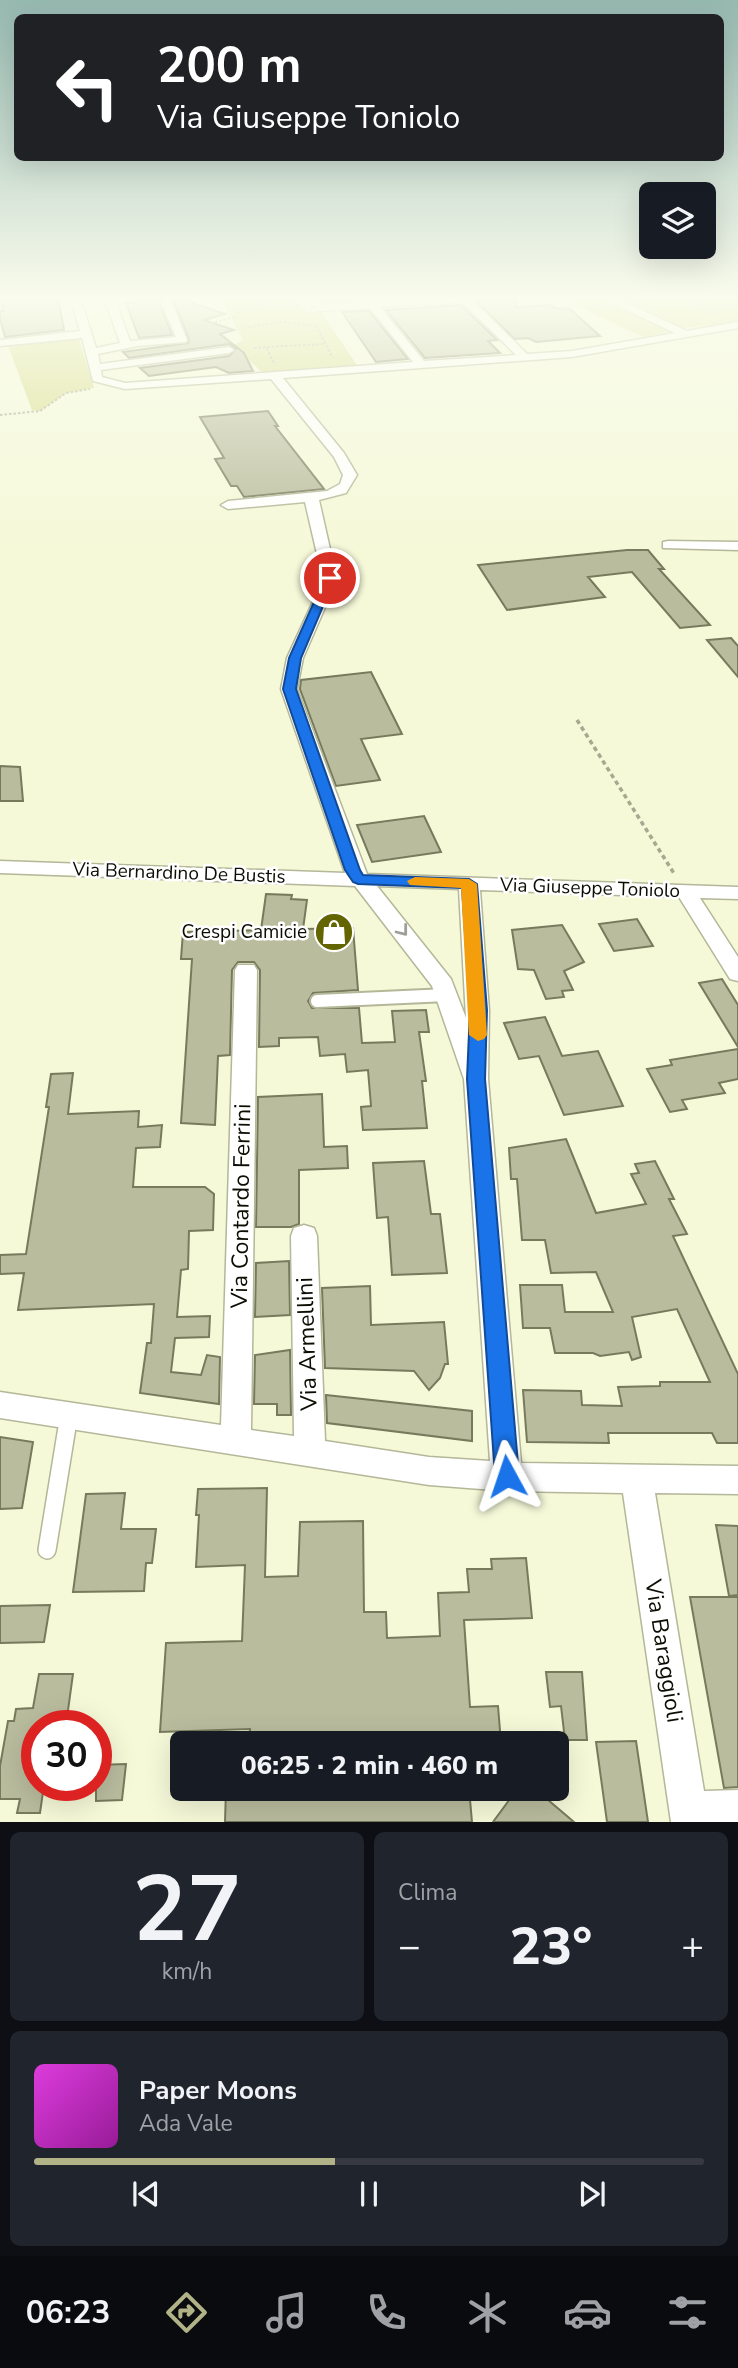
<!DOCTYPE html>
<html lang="it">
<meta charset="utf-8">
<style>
:root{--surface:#171b24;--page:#20242c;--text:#f1f3f6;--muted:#9ea1a6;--line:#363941;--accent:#b1b387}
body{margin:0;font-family:"Nunito Sans",sans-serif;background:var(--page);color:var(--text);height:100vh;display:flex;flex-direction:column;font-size:26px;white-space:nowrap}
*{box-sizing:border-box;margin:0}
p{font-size:23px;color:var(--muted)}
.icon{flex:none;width:38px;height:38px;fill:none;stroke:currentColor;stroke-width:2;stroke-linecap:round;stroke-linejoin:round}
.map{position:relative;height:1822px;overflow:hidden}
.details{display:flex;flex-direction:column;gap:10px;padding:10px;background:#0d0f14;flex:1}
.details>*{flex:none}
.banner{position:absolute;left:14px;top:14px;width:710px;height:147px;border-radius:10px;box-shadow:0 7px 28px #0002;background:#202124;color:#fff;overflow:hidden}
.buttons{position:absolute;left:639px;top:182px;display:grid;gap:14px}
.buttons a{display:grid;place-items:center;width:77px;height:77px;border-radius:10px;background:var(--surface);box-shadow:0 7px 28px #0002;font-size:35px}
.speed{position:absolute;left:21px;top:1710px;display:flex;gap:14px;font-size:35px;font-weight:700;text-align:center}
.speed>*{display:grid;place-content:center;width:91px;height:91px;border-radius:50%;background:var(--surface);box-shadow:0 7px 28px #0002;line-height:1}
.speed .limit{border:10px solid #d22;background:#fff;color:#111}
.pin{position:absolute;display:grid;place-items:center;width:60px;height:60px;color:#fff;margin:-30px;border:4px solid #fff;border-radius:50%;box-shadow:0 2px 7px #0007}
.me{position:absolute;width:77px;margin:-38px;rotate:355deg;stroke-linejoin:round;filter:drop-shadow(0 0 5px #0008)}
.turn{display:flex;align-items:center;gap:24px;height:147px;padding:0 28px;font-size:32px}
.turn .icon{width:91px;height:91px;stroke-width:2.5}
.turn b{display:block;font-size:49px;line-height:60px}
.big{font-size:52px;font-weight:800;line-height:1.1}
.details .widget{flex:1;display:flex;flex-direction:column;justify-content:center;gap:10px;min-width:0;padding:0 24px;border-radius:10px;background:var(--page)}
.details .dial{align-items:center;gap:0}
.dial b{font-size:91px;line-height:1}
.song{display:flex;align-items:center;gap:21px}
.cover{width:84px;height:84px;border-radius:10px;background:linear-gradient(135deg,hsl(300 70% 55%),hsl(300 70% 35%))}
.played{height:7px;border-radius:4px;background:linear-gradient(90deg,var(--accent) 45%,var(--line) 45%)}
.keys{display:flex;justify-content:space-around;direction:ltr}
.heat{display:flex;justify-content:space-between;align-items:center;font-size:38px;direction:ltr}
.details .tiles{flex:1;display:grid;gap:10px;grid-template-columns:1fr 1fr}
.widget:last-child{grid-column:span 2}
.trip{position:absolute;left:170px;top:1731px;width:399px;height:70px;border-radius:10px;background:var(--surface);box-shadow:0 7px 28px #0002;font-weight:800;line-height:70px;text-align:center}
.menu{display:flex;height:112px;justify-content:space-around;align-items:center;background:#090b0e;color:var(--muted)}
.menu .icon{width:49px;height:49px}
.menu .current{color:var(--accent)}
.menu b{font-size:32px;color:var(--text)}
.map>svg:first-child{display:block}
</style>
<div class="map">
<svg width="738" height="1822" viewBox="0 0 738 1822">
<rect width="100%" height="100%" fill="#f5f9d8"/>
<g fill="#d5db83">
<polygon points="221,297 297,297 306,312 320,311 357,365 262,372 233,346 243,340"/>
<polygon points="320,297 415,297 417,299 333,305 324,304"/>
<polygon points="558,297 598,297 672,331 643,337"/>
<polygon points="613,297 738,297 738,322 684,328"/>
<polygon points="78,336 94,388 66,393 40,411 32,410 7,343"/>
</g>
<g fill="#b9bc9d" stroke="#787a5d" stroke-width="2">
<polygon points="0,297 58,297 64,330 5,337 0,318 0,311 4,311"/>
<polygon points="136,297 161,297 159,302 172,335 139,338 126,303 138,302"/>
<polygon points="497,297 516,297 516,307 551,305 554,308 570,309 600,336 536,342 528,338 515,339 478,303"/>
<polygon points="177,298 225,314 204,320 234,330 220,334 244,353 253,371 229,373 216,367 149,376 140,368 229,356 236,349 229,344 129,358 123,352 188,343 189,339 174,302"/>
<polygon points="461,305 497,340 488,341 500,353 425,358 386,310"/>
<polygon points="369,311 408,359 376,362 342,312"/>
<polygon points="268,411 278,426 275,426 324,489 244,497 237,486 231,486 215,459 224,458 200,417"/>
<polygon points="627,550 648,550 664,569 659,569 710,625 680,628 632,572 588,577 605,597 507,610 478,565"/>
<polygon points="731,638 738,646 738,677 707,640"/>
<polygon points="371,672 402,734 361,739 380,780 336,786 300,689 301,680"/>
<polygon points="0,766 20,767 23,801 0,801"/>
<polygon points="424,816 441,852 372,862 357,825"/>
<polygon points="266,894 292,895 291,899 307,900 303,929 353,928 358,990 313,993 308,1001 312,1008 359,1008 362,1043 395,1042 392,1011 426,1010 429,1032 419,1032 426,1081 422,1081 427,1128 363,1130 361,1107 371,1106 368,1070 347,1072 345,1054 320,1056 318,1037 279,1038 279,1046 259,1047 260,970 254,962 238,962 232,970 230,1055 218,1056 215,1125 181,1123 192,959 181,959 183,932 261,930"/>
<polygon points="637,919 653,946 614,951 599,924"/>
<polygon points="562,925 584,962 564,971 573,990 562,991 564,997 546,999 534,970 518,969 512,930"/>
<polygon points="722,979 738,1005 738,1047 699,983"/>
<polygon points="545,1017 562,1056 598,1051 623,1106 564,1115 539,1056 519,1059 504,1023"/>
<polygon points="738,1049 738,1079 719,1083 725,1093 682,1100 687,1109 670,1112 647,1069 672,1065 670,1060"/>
<polygon points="73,1073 68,1114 139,1111 138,1127 162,1125 160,1147 136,1148 133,1187 205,1187 214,1194 213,1230 189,1231 188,1269 181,1270 177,1317 210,1316 209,1337 175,1338 171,1372 201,1375 207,1355 220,1357 219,1404 140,1393 147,1343 151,1343 154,1304 18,1310 24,1273 0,1274 0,1255 26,1254 49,1107 46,1107 51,1074"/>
<polygon points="322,1094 324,1147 347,1146 348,1168 299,1170 299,1224 291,1227 256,1227 258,1097"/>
<polygon points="566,1139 596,1213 646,1204 631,1174 639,1173 635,1164 655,1161 674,1199 669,1199 687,1234 673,1236 738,1374 738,1443 717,1443 712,1433 608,1433 609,1443 527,1442 523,1390 581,1391 582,1405 622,1406 618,1387 660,1386 660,1382 710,1382 677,1309 632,1317 641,1357 632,1360 629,1352 600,1356 593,1353 555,1353 550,1328 523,1328 520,1285 562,1285 565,1312 613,1312 596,1272 551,1273 545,1240 522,1240 517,1179 511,1179 509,1148"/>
<polygon points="424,1161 431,1214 440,1214 447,1273 392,1275 388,1217 377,1218 373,1163"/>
<polygon points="289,1261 290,1315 255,1317 256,1263"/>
<polygon points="370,1286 371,1325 444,1322 448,1364 445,1364 440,1378 429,1390 414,1371 325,1368 322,1288"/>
<polygon points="290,1350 291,1415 277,1415 277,1404 254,1404 255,1355"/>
<polygon points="326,1395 472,1411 472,1441 327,1423"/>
<polygon points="0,1437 33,1442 22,1508 0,1509"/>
<polygon points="267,1488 265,1577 298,1576 300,1522 363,1521 364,1612 386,1612 387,1638 440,1636 438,1593 469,1592 467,1569 492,1569 491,1559 526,1558 532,1618 464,1620 470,1707 498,1706 501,1743 249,1743 250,1729 160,1732 166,1643 242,1641 245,1565 196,1567 199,1515 196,1515 198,1489"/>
<polygon points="125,1493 121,1529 156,1529 152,1563 146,1563 144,1591 73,1592 86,1494"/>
<polygon points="716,1525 738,1526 738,1595 729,1596"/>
<polygon points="690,1597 738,1597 738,1787 724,1788"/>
<polygon points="50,1605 44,1642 0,1643 0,1606"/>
<polygon points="546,1672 582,1672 587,1740 565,1740 561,1706 550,1707"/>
<polygon points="39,1674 73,1674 66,1725 37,1726 37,1785 44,1785 40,1813 17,1813 20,1799 0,1799 0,1766 8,1721 14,1721 16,1709 33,1708"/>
<polygon points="636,1741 648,1822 607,1822 596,1742"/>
<polygon points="126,1764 122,1800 96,1801 96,1765"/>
<polygon points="226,1788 469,1788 472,1822 225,1822"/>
<polygon points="518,1788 534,1788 574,1822 493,1822"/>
</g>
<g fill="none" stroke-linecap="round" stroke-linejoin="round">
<g stroke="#b4b798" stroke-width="16">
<polyline id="lane-far1" points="317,1001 447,995"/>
</g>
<g stroke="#b4b798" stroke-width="20">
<polyline id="lane" points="47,1550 69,1415"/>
</g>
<g stroke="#b4b798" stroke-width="3">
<g id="street">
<path d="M70,297H80L96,348L120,343L104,297H114L130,341L176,337L161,301L164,297H175L171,301L187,340L186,342L137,346L98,354L100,364L229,347L234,350L229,353L101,370L102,377L125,383L413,362L370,308L319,311L305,297H315L322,305L444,297H494L473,301L527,354L572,351L675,333L600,297H613L687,331L738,322V328L572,357L283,378L344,453L357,475L346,493L319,500L337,580L303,658L297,689L367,874L738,887V899L700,898L738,957V981L730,979L679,897L480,890L489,1010L488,1079L521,1463L738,1466V1494L655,1493L704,1791L738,1790V1822H671L623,1493L507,1491L429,1485L0,1418V1392L221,1425L235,970L238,965H254L257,970L251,1430L294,1436L291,1236L294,1228L304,1225L314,1228L317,1236L325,1441L429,1457L490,1461L464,1079L432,986L355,886L0,873V861L345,873L281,689L287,658L323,580L305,502L228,509L221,505L228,501L327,491L340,484L343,475L334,457L271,379L125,389L93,381L82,338L0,346V340L80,331ZM462,302L516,355L424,361L380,307ZM377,886L459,889L466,1018L451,979Z"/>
<polygon points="668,541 738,542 738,550 663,548 663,542"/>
</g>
</g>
<g stroke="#a6a990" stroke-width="2" stroke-dasharray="2.5 2" stroke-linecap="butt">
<polyline points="569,297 586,299 587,305 597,308"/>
<polyline points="679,297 714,315"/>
<polyline points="720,297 738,300"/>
<polyline points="127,301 154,299"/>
<polyline points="703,308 738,308"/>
<polyline points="237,313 274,300 295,299"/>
<polyline points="193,328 238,316"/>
<polyline points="244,328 280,322 316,326 333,358"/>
<polyline points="267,347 325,344"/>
<polyline points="254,348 266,347 274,363"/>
<polyline points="0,415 40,411 66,393 90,389"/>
</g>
<polyline stroke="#a6a990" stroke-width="3.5" stroke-dasharray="4.5 3.5" stroke-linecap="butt" points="577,720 675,875"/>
<use href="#lane-far1" stroke="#fff" stroke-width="12"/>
<use href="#lane" stroke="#fff" stroke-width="17"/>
<use href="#street" fill="#fff" fill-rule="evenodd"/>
</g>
<defs><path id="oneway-chevron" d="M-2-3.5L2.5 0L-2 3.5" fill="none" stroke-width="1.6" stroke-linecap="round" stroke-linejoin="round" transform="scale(1.75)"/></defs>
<use stroke="#9e9e9a" href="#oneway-chevron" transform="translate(403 931) rotate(52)"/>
<linearGradient id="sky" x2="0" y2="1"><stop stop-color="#96b9b0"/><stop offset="0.54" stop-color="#fafced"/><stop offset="1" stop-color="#fafced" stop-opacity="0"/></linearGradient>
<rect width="738" height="552" fill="url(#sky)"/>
<polygon fill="#1a73e8" stroke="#114b97" stroke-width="2" points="326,575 335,578 301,658 296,689 360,870 363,875 469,879 477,884 487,1010 485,1079 519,1476 516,1484 507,1487 499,1484 495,1476 467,1079 470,1010 462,888 358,884 353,882 345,870 283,689 289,658"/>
<polygon fill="#f59e0b" points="415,877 469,879 477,884 487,1035 484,1039 478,1041 469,1035 461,888 410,885 407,881"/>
<defs>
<g id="shop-disc" transform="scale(2.0125)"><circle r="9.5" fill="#626500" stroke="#fff"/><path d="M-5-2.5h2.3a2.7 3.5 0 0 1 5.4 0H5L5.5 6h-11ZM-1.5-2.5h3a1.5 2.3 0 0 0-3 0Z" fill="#fff"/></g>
</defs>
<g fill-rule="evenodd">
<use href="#shop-disc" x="334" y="932"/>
</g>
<g text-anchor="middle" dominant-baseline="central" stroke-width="5" stroke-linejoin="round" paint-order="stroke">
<g font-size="19" fill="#0c0d03" stroke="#fff">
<text transform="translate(179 873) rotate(2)">Via Bernardino De Bustis</text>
<text transform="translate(590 888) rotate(2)">Via Giuseppe Toniolo</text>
</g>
<g font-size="19" fill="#0c0d03" stroke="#fff" text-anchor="end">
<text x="307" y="932">Crespi Camicie</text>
</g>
<g font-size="23" fill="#0c0d03" stroke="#fff">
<text transform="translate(241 1206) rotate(-89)">Via Contardo Ferrini</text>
<text transform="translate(307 1344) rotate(-92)">Via Armellini</text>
<text transform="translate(664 1651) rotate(81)">Via Baraggioli</text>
</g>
</g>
</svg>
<div class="buttons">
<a><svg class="icon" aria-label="layers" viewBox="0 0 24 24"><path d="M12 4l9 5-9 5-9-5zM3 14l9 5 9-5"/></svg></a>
</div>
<div class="speed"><div class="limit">30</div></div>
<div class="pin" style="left:330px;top:578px;background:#d93025"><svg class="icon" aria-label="arrive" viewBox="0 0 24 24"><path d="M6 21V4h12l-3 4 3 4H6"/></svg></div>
<svg class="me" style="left:507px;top:1476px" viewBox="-20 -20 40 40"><path d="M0-17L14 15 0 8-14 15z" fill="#1a73e8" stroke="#fff" stroke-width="4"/></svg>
<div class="trip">06:25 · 2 min · 460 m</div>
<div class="banner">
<div class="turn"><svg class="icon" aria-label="left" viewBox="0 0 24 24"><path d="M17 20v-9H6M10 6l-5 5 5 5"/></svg><div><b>200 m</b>Via Giuseppe Toniolo</div></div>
</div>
</div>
<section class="details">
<div class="tiles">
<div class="widget dial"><b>27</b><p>km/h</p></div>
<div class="widget"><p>Clima</p>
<div class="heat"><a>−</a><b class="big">23°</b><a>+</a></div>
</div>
<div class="widget">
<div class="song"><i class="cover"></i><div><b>Paper Moons</b><p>Ada Vale</p></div></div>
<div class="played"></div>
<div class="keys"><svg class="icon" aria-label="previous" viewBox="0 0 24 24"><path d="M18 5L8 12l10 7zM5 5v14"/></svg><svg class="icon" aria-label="pause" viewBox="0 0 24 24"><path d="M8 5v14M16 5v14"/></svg><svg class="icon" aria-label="next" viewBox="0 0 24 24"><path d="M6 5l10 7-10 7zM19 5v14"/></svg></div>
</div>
</div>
</section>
<nav class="menu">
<b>06:23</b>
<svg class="icon current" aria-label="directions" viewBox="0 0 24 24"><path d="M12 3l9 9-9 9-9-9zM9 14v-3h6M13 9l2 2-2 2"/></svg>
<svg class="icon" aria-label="music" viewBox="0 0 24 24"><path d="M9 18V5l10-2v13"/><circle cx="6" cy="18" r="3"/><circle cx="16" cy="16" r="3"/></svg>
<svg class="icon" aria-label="phone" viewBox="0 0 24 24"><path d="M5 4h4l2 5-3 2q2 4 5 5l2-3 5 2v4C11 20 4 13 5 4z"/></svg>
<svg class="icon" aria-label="climate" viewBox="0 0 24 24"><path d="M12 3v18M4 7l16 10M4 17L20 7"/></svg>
<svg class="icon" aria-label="car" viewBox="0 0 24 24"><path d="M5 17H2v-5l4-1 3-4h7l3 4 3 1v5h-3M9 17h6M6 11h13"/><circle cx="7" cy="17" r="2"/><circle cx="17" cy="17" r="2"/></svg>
<svg class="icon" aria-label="filters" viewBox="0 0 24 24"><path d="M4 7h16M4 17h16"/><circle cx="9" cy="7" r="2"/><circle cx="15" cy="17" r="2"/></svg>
</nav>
